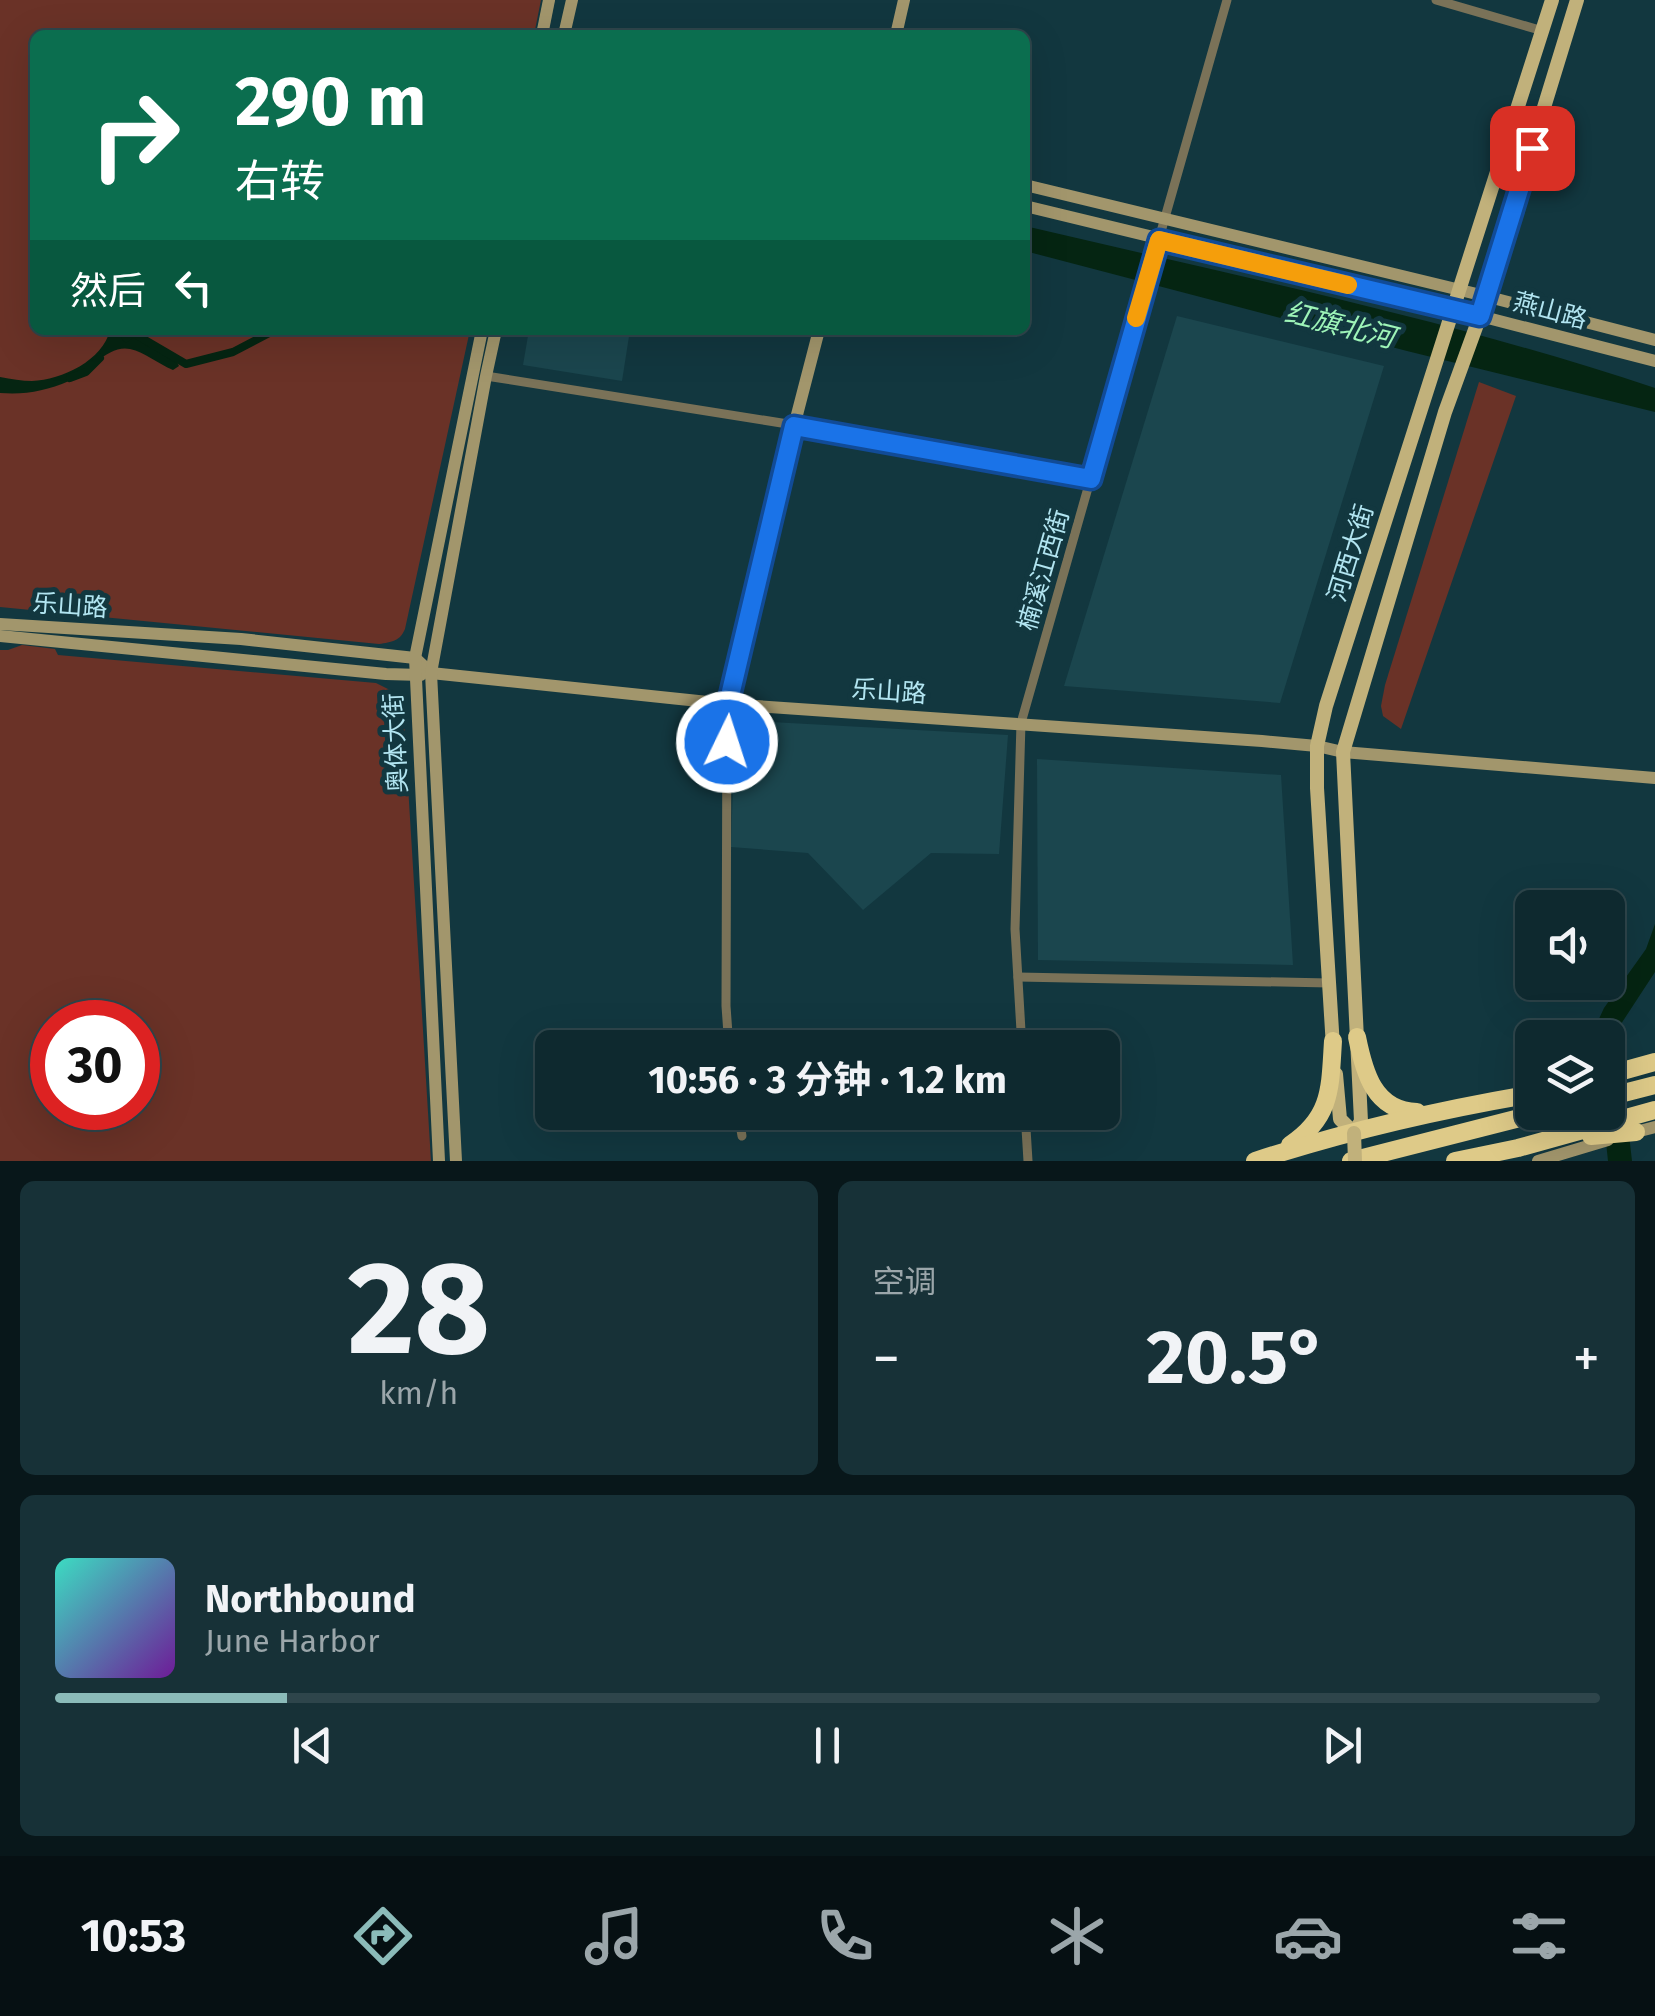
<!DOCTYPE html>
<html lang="zh">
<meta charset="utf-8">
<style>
:root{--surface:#0e292f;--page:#173137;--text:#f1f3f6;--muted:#9ba6aa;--line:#2e454b;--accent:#8bbbb9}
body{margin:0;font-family:"Fira Sans","Noto Sans SC",sans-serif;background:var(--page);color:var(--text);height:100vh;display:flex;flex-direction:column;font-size:38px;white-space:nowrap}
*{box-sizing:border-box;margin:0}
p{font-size:32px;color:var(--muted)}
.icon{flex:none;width:55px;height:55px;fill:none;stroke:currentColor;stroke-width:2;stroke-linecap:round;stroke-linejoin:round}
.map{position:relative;height:1161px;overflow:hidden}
.sheet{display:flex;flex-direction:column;gap:20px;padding:20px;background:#08171a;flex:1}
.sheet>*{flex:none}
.banner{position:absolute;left:30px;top:30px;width:1000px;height:305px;border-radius:15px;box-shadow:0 10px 40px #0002,0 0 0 2px var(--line);background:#0b6e4f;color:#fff;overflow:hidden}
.buttons{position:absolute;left:1515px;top:890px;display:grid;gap:20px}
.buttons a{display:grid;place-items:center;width:110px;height:110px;border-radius:15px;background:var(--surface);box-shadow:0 10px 40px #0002,0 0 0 2px var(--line);font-size:50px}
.speed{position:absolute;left:30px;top:1000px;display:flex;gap:20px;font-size:50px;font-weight:700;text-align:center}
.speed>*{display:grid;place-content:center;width:130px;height:130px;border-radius:50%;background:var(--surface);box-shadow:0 10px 40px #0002,0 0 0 2px var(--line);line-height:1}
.speed .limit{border:15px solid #d22;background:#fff;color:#111}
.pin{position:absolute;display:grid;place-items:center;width:85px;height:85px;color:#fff;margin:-42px;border-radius:20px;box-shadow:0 5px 15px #0006}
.me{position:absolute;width:110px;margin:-55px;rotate:4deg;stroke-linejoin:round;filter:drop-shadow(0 0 8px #0008)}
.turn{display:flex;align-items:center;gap:35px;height:210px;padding:0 40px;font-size:45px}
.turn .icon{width:130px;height:130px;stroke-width:2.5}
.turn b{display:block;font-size:70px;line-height:85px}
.then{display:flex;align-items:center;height:95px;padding:0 40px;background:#0003;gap:20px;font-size:38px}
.big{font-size:75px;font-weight:700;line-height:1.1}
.sheet .card{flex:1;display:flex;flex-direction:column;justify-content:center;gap:15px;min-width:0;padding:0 35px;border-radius:15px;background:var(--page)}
.sheet .dial{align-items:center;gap:0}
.dial b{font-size:130px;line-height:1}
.song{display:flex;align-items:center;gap:30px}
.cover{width:120px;height:120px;border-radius:15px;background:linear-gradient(135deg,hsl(170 70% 55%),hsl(280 70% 35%))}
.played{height:10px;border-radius:5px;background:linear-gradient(90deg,var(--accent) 15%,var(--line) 15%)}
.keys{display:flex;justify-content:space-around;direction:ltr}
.heat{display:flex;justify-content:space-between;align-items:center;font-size:55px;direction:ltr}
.sheet .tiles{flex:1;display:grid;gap:20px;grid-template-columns:1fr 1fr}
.card:last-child{grid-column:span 2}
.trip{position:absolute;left:535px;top:1030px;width:585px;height:100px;border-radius:15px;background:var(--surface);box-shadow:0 10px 40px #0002,0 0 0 2px var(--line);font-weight:700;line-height:100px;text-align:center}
.tabs{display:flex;height:160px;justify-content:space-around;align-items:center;background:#061013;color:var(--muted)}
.tabs .icon{width:70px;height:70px}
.tabs .current{color:var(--accent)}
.tabs b{font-size:45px;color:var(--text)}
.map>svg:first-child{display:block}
</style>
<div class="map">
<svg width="1655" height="1161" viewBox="0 0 1655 1161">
<rect width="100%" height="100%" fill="#12373f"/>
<g fill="#1b464e">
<polygon points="1177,316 1384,366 1280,703 1064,686"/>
<polygon points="529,330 630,330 622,381 523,365"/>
<polygon points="735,720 1008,735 999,854 931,853 863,910 808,853 731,847"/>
<polygon points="1037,759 1281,775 1293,965 1038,960"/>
</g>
<g fill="#6a3227" fill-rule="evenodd">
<path d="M0,0H541L534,35H35V330H470L405,629C400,641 392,642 379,644L0,607Z"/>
<polygon points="1479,382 1516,396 1401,729 1383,716 1381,706 1385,685"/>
<path d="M22,645L55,649L58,655L376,683L398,694L403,704L431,1161H0V650H8ZM52,1022H138V1108H52Z"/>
</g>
<g fill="#052512">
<path d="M1025,226C1236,276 1449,319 1655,388V412L1407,351L1025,251Z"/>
<path d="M110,330H131L150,347L175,358L179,366L173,370C158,364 145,352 130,349C109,344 87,372 69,381C46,391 25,395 0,393V377C11,379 22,381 32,381C62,380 103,360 110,330Z"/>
<polygon points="1655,924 1655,972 1621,1024 1618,1037 1632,1161 1608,1161 1603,1113 1608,1112 1608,1038 1598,1037 1598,1021 1604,1008 1646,949"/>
</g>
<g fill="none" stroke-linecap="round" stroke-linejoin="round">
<g stroke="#052512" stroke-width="8">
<polyline points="126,338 133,333 186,364 233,352 275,330"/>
<polyline points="70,378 86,372 100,358"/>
</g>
<g stroke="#7a7258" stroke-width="9">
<polyline points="1436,0 1543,31"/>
<polyline points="486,376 794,425 1091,479"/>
<polyline points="727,704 726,1006 729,1048"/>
<polyline points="1018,977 1329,983"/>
<polyline points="1022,1048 1015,929 1021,723 1227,0"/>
<polyline points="738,1112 742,1136"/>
<polyline points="1025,1112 1028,1161"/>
</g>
<g stroke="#a2966c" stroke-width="12">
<polyline points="542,35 549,0"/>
<polyline points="564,35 572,0"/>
<polyline points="896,35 904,0"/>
<polyline points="1025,185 1485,296 1655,340"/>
<polyline points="1025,206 1480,316 1655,361"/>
<polyline points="0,624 241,639 415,658 431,673 727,704 1262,741 1317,746 1343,752 1655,778"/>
<polyline points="0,636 386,674 421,675"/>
<polyline points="727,704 792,434 819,330"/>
<polyline points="1632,1133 1655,1127"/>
<polyline points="439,1161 415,658 482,330"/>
<polyline points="456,1161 431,673 486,376 496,330"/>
<polyline points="1538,1161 1608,1140"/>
</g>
<g stroke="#c1b17b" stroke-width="14">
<polyline points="1333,1047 1317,788 1317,746 1326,706 1552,0"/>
<polyline points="1336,1074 1340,1119 1354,1133 1361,1121 1343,752 1445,412 1480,316 1577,0"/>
</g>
<g stroke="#deca88" stroke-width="18">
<path d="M1357,1037C1364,1072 1374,1111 1417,1112"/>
<polyline points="1608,1075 1655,1062"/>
<polyline points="1608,1097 1655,1085"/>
<polyline points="1591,1136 1636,1132"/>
<path d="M1290,1145C1332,1117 1330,1088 1333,1041"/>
<path d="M1255,1161C1346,1131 1438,1110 1532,1094"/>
<polyline points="1351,1161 1543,1112"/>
<polyline points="1455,1161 1518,1148 1655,1110"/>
</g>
<polyline stroke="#c1b17b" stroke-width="14" points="1354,1133 1355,1161"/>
</g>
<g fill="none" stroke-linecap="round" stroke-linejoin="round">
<g stroke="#114b97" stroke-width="25">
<polyline id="route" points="727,742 728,704 794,426 1091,479 1159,240 1480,316 1532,148"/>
</g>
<use href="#route" stroke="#1a73e8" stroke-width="18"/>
<polyline stroke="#f59e0b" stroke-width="18" points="1136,318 1159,240 1348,285"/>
</g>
<g text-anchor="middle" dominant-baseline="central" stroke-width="10" stroke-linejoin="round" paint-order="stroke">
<g font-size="25" fill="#b2e5f1" stroke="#12373f">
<text transform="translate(1550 311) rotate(15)">燕山路</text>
<text transform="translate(1351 553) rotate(-73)">河西大街</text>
<text transform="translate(1044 570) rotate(-74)">楠溪江西街</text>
<text transform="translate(70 606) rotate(4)">乐山路</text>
<text transform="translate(889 692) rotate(4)">乐山路</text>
<text transform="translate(396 743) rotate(-93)">奥体大街</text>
</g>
<g font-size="28" font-style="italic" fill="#9ef4b8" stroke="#12373f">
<text transform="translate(1340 325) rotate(14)">红旗北河</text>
</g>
</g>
</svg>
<div class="buttons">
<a><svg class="icon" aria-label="sound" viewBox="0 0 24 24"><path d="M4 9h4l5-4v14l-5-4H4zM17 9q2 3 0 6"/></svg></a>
<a><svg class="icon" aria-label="layers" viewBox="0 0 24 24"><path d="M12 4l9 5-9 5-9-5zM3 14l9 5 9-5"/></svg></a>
</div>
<div class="speed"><div class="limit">30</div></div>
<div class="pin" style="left:1532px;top:148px;background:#d93025"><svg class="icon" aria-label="arrive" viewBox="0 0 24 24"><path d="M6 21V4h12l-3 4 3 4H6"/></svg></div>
<svg class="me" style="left:727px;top:742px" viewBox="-20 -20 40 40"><circle r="17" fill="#1a73e8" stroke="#fff" stroke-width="3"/><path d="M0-11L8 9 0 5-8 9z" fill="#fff"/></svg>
<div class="trip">10:56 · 3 分钟 · 1.2 km</div>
<div class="banner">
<div class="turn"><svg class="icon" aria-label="right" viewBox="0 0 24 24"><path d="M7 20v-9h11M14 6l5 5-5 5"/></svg><div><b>290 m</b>右转</div></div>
<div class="then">然后<svg class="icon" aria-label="left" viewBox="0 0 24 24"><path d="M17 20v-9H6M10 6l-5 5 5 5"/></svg></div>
</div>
</div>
<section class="sheet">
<div class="tiles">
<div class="card dial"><b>28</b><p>km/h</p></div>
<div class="card"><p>空调</p>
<div class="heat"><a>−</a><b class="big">20.5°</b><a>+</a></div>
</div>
<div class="card">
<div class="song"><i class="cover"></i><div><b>Northbound</b><p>June Harbor</p></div></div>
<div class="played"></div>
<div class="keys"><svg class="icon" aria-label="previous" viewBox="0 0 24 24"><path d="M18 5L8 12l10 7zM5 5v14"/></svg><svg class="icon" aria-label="pause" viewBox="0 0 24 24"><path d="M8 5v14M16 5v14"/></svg><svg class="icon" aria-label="next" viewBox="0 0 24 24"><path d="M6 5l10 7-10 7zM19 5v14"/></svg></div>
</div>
</div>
</section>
<nav class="tabs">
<b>10:53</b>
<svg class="icon current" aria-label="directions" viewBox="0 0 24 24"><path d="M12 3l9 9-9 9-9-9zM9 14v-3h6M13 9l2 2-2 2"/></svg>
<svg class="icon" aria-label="music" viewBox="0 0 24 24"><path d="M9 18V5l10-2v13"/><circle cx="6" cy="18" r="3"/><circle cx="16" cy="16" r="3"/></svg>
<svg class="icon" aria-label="phone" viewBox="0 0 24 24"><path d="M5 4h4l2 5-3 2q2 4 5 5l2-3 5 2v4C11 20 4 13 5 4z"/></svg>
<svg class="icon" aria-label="climate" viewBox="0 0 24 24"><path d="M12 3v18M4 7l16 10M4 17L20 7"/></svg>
<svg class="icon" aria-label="car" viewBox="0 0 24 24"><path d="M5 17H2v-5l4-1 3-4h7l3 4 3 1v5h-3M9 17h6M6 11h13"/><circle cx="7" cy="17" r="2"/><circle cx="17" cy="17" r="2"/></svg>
<svg class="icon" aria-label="filters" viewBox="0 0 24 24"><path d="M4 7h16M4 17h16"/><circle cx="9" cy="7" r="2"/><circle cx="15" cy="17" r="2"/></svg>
</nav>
